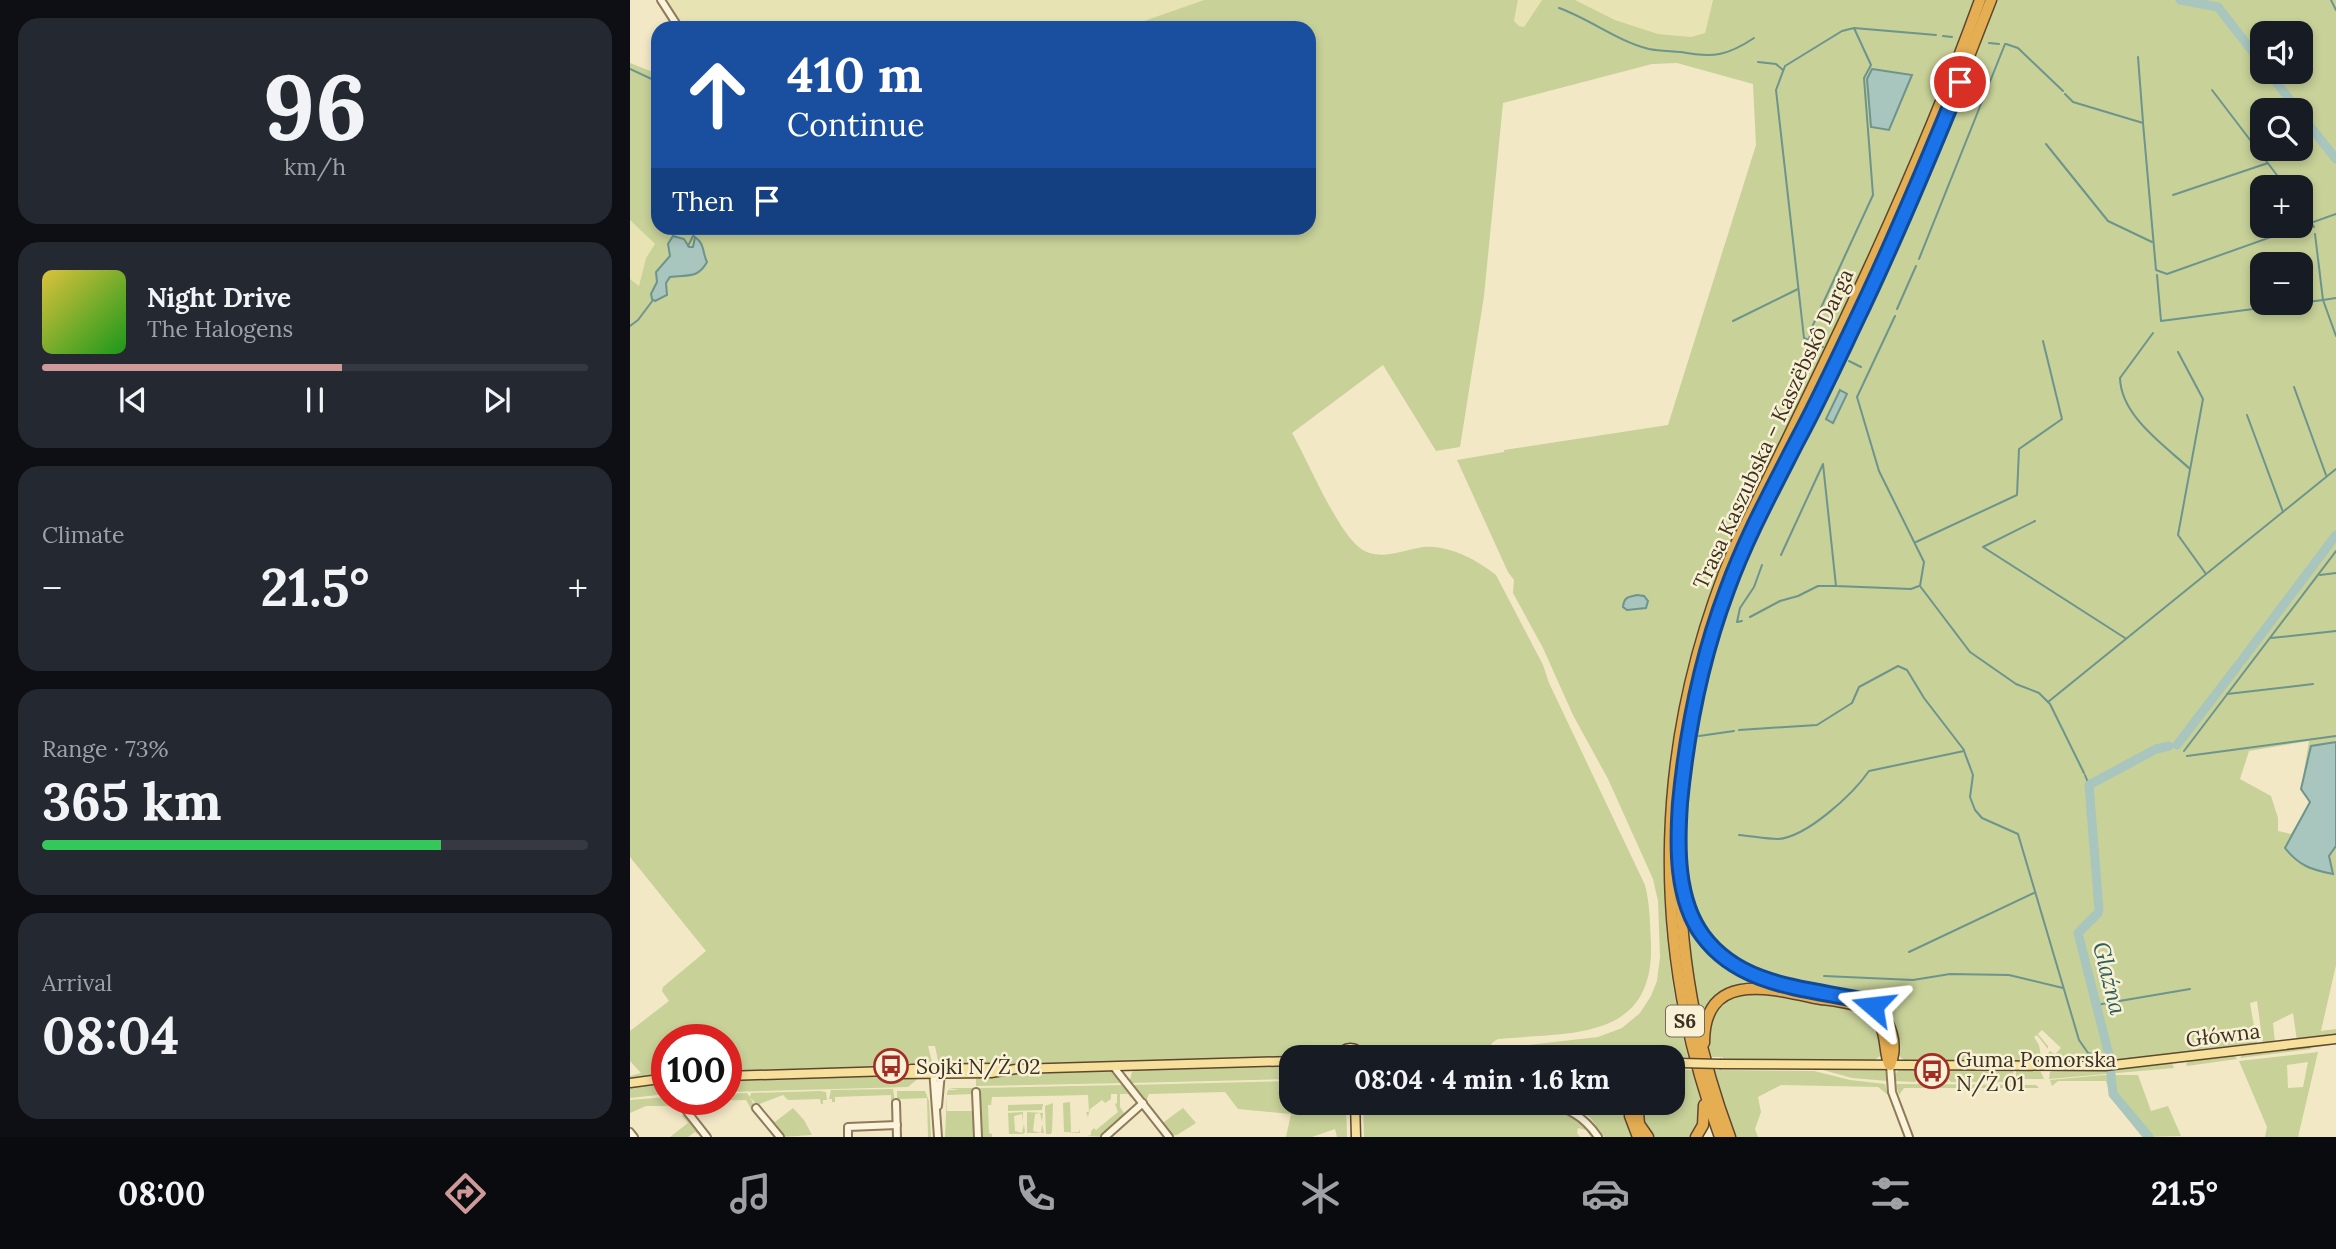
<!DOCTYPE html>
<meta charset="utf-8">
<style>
:root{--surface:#171b24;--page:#242831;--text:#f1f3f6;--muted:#9ea1a6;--line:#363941;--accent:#ce9998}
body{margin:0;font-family:Lora,serif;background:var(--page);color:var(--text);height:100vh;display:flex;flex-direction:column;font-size:26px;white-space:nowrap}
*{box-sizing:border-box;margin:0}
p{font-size:23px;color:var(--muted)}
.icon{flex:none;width:38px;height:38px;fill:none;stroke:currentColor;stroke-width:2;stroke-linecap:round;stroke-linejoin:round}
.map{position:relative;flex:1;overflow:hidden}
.panel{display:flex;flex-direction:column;gap:18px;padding:18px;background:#0d0f14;width:630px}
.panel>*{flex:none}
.top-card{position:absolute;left:21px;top:21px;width:665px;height:214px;border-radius:21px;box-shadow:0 4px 10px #0003;background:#1a4fa0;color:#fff;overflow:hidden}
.controls{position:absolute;left:1620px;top:21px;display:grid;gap:14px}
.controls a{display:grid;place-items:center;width:63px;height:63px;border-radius:14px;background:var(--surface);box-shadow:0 4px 10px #0003;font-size:35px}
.speed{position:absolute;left:21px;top:1024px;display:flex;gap:14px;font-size:35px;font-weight:700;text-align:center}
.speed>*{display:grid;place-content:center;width:91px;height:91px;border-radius:50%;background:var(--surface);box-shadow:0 4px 10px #0003;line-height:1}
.speed .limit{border:10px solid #d22;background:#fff;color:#111}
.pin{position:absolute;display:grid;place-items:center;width:60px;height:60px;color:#fff;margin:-30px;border:4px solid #fff;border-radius:50%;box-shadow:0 2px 7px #0007}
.me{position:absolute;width:77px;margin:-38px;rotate:287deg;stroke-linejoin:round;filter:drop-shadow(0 0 5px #0008)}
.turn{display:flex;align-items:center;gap:24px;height:147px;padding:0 21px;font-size:32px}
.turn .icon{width:91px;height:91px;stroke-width:2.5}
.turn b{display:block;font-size:49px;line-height:60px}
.then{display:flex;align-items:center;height:66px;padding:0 21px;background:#0003;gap:14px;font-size:26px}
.big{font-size:52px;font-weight:700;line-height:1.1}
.panel .widget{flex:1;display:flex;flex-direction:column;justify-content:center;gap:10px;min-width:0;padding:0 24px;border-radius:21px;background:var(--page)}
.panel .dial{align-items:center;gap:0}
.dial b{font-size:91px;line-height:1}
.song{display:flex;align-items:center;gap:21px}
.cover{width:84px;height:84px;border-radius:10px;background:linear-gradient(135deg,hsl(50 70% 55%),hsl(120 70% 35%))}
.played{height:7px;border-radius:4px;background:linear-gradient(90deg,var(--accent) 55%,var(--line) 55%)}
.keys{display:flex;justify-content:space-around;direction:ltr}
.heat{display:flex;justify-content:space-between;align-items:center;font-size:38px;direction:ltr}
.charge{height:10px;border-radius:5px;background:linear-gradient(90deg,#34c759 73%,var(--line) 0)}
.trip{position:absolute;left:649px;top:1045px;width:406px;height:70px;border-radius:21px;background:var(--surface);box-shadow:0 4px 10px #0003;font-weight:700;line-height:70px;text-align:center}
.dock{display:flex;height:112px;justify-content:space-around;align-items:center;background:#090b0e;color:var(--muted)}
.dock .icon{width:49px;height:49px}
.dock .current{color:var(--accent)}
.dock b{font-size:32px;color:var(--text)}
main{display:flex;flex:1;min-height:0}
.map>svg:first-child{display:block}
</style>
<main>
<section class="panel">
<div class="widget dial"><b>96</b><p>km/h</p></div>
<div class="widget">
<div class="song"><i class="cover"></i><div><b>Night Drive</b><p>The Halogens</p></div></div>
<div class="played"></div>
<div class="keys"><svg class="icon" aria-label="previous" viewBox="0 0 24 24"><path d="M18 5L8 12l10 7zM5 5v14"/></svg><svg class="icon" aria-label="pause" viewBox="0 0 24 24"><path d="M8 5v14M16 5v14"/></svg><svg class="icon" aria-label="next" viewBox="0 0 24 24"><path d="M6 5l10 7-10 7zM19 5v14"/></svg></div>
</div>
<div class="widget"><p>Climate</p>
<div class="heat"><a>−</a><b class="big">21.5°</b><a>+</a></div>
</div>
<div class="widget"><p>Range · 73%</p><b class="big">365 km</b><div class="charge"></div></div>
<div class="widget"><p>Arrival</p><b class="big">08:04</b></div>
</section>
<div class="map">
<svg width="1706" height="1137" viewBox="0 0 1706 1137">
<rect width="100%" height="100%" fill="#f2e8c6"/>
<g fill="#e8e3b3">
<polygon points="32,0 574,0 494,28 49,28"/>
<polygon points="888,0 912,0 894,27 889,26 884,21"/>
<polygon points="945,0 1083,0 1075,33 1061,37 1028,34 985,20"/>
<polygon points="0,220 25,244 16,258 9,287 0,279"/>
</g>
<g fill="#c7d198" fill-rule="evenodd">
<path d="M574,0H888L884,21L889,26L894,27L912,0H945L985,20L1028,34L1061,37L1075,33L1083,0H1347C1301,117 1252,233 1198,347C1162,423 1119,496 1087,575C1028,725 1017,901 1058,1057H1045V1059L870,1057L867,1054L868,1050L871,1048L968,1037L992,1028L1010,1013L1021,996L1027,981L1030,957L1028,901L1023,879L978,779L943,715L913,648L883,593L884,580L878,572L827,460L874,452V450L1038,425L1126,145L1123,84L1047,63L1022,64L873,103L854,296L830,447L806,451L753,365L662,433C678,461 707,531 730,548C748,562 773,550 793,547C817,544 848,560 866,575L913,665L919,683L1015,885C1020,904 1020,924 1021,944C1024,1042 940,1032 868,1039C859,1043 858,1052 850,1057H749L735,1053L728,1046L721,1044L695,1057H662L661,1059L438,1065H309L305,1046H298L303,1066H294L293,1063L252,1064V1067L238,1069L96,1071V1040H37V1074L0,1080V1076L11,1073L0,1061V1031L39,1001L32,991L33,987L76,951L0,857V279L9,286L16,258L25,244L0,220V63L28,74V228H679V28H494Z"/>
<path d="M1365,0H1706V965L1691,1031L1706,1029V1036L1667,1041L1663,1013L1643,1023L1645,1043L1633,1045L1627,1001L1620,1003L1627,1044L1489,1063L1418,1062L1417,1054L1420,1051L1425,1054L1431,1048L1412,1030L1408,1034L1418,1046V1049L1407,1035L1404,1037L1409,1045L1412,1062L1354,1059V1057L1336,1062L1277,1061C1262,1056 1264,1036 1262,1023L1131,976L1099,959L1070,927L1055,880L1057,789L1074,683L1093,615L1115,558L1219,348L1278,220L1344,60ZM1633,33H1671V72H1633ZM1633,110H1671V149H1633ZM1633,187H1671V226H1633ZM1633,264H1671V303H1633ZM1679,741L1671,789L1680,802L1661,834L1648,831V818L1641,796L1610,779L1619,751Z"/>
<polygon points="1054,905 1092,960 1245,1013 1105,988 1072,1025 1063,987"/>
<path d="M1125,990L1234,1012L1248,1026L1253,1054L1243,1061L1093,1059L1092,1057H1079C1076,1037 1076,1009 1097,999C1105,995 1116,993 1125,990Z"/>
<polygon points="1679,1045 1681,1049 1610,1058 1614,1052"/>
<path d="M1688,1052L1668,1137H1635L1637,1127L1609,1061ZM1678,1062L1673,1087L1658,1088L1657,1065Z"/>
<polygon points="1603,1054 1607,1059 1557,1066 1556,1064 1559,1059"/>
<polygon points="1537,1062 1542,1063 1544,1068 1419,1079 1420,1072 1427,1069"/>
<polygon points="661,1065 661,1079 499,1083 502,1072 509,1068"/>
<polygon points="1186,1068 1253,1069 1257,1072 1258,1081 1222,1078"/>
<polygon points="1322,1068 1383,1069 1384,1082 1321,1082 1310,1070"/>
<polygon points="1043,1069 1062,1070 1070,1098 1072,1117 1062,1137 1022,1137 1015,1128 1009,1103 1043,1102"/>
<polygon points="1269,1069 1296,1071 1296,1072 1285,1082 1264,1081 1265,1075"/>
<polygon points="1386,1069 1410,1070 1414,1079 1386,1079"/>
<polygon points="482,1070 495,1083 346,1086 346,1079 380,1072"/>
<polygon points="1083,1070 1184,1071 1220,1080 1255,1084 1258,1095 1248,1087 1151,1085 1128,1097 1131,1112 1125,1129 1128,1137 1105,1137"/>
<polygon points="1298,1073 1308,1073 1319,1082 1287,1082"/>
<polygon points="258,1074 290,1077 278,1087 96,1092 96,1079"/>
<polygon points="1474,1075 1508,1075 1521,1111 1538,1106 1551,1136 1512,1137 1481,1098 1476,1081 1428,1081 1422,1086 1420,1080"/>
<polygon points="37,1081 37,1094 0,1098 0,1086"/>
<polygon points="661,1081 662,1102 716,1103 717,1137 707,1137 705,1129 682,1137 656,1137 661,1114 608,1109 595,1092 519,1094 515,1103 500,1085"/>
<polygon points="1268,1084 1406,1085 1409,1088 1274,1088 1269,1095 1266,1085"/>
<polygon points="495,1085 504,1095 501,1098 498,1094 490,1094 490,1107 496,1116 472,1137 457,1136 461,1135 461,1131 464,1128 466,1130 488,1112 485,1104 487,1103 487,1094 481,1094 481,1099 475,1103 472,1100 460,1109 458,1117 456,1112 459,1112 458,1095 362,1097 361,1105 358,1105 359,1133 362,1134 362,1137 351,1137 349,1133 347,1088"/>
<polygon points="318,1088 344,1088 344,1097 342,1094 317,1095 317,1111 343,1111 345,1109 346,1137 315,1137 317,1093 318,1090 329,1090"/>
<polygon points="263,1089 265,1102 261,1102 261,1095 205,1097 205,1102 202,1102 202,1099 199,1099 201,1090"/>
<polygon points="190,1091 196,1092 197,1100 193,1100 193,1104 191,1104 190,1099 158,1100 153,1095 127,1105 120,1097 124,1105 121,1109 116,1100 74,1101 71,1103 73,1107 64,1119 69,1111 62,1103 56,1108 53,1099 96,1099 96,1094 117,1093 120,1097 121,1093"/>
<polygon points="267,1091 295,1091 299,1101 301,1137 298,1137 297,1098 270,1099 270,1102 267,1102"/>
<polygon points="37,1097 37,1099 51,1099 51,1105 44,1104 42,1106 16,1106 0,1113 0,1100"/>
<polygon points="440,1102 441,1132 449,1132 450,1129 450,1133 434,1132 433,1103"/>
<polygon points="423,1103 422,1131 421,1134 416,1134 415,1106"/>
<polygon points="733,1103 902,1103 937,1112 949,1119 965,1137 961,1137 956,1130 948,1128 947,1133 950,1137 734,1137"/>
<polygon points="933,1103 998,1103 1004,1137 974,1137 960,1117"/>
<polygon points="413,1104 412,1110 378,1111 378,1105"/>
<polygon points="163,1108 174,1120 182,1135 151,1137 137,1119 139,1116 145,1122"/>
<polygon points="553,1108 566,1123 547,1135 541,1136 530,1121 534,1122"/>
<polygon points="393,1112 393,1122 392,1114 384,1116 385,1131 392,1133 394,1124 395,1132 393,1134 379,1134 378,1113"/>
<polygon points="397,1112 413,1113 412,1122 410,1113 405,1114 403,1131 411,1133 412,1124 414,1133 397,1133"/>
<polygon points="56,1113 70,1131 67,1134 65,1132 58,1137 40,1137 58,1123 52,1116"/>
</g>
<g fill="#a8c5be" stroke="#6d948d" stroke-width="2">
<polygon points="1242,69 1282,75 1259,130 1241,127 1237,79"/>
<path d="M43,236L54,239L59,247H63L65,237C75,244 72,252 77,262C67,280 56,274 40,277L36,283L37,295L25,301L22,299L21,294L27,282L26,272L40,256L38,244Z"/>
<polygon points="1210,390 1217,394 1203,423 1196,419"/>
<path d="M1007,595L1014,596L1018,601L1016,608L997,610L993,607C994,597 998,597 1007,595Z"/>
<path d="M1706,742V846L1699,856L1703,874C1682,870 1669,866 1655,848L1680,802L1671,789L1681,746Z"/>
</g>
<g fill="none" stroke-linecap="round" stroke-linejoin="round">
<g stroke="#6d948d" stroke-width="2">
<polyline points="1701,0 1706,10"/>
<path d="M929,8C960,19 987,41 1019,49C1029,51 1041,51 1051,52C1083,58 1097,56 1124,38"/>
<polyline points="1313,36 1322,37"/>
<polyline points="1359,43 1369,44"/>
<polyline points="1376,44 1388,48 1433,91"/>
<polyline points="1508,57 1513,122"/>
<polyline points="1128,62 1146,64 1153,70"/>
<polyline points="0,69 28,82"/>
<polyline points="1582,90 1656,187"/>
<polyline points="1435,94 1443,102 1513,123 1526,270 1537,274 1706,214"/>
<polyline points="1416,144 1478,221 1522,242"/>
<polyline points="1543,195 1638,163"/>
<polyline points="1671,208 1684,227"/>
<polyline points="1685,234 1693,300 1706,298"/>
<polyline points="58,246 64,234 63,228"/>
<polyline points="1289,259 1375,44"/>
<polyline points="1527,275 1531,321 1693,300 1706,336"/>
<polyline points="1267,309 1286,266"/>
<polyline points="1265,316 1227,397 1249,471 1294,562 1290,586 1340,652 1386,684 1409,693 1420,704 1454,773"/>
<polyline points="1103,321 1168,289"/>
<polyline points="0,326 8,320 23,300"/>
<path d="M1523,333L1490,378C1491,416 1534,445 1560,469"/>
<polyline points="1179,339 1183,325 1243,195 1234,78 1241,65 1224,28"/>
<polyline points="1183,342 1174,338 1146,90 1155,66 1212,31 1224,28 1306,35"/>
<polyline points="1185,343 1193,347"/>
<polyline points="1548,352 1573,399 1548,535 1576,574"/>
<polyline points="1219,361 1231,367"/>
<polyline points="1664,387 1696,475"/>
<polyline points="1617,415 1653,512"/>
<polyline points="1405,521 1353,547 1495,638"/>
<polyline points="1286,542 1387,495 1389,449 1432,419 1413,341"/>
<polyline points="1151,555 1193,464 1206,586 1281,589 1289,586"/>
<polyline points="1690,575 1706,573"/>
<polyline points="1120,617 1150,601 1168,596 1188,586 1206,586"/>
<polyline points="1112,621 1107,622 1110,608 1124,587 1132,565"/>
<polyline points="1641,638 1706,631"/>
<polyline points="1597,694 1683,684"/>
<polyline points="1418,702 1706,469"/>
<polyline points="1109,730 1187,725 1222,703 1229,687 1268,666 1277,670 1294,698 1334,750"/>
<polyline points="1069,736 1104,731"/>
<polyline points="1548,744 1550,746"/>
<polyline points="1554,751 1706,551"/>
<polyline points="1557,756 1706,736"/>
<polyline points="1455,775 1459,785"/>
<path d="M1109,835C1122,836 1135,839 1148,839C1177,837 1223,794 1239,771L1334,751L1343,775L1340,797L1345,810L1352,818L1388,834L1449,1040L1458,1053L1480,1059"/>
<polyline points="1279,952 1404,893"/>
<polyline points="1194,976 1283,980 1320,974 1379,975 1433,988"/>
<polyline points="1466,1005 1560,989"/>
</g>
<g stroke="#a8c5be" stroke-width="9">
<polyline points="1550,0 1588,7 1633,65"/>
<polyline points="1638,72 1668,110"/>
<polyline points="1671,115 1706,159"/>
<polyline points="1612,660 1706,535"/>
<polyline points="1547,745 1609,664"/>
<polyline points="1519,1137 1483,1094 1479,1055 1448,933 1468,913 1469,910 1459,785 1526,749 1539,746"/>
</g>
<g stroke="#8f7a5a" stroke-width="10">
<g id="minor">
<polyline points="31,0 49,28"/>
<polyline points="1260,1065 1262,1092 1279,1137"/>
<polyline points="483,1066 539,1137"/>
<polyline points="303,1069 308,1137"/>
<polyline points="346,1092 348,1137"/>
<path d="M913,1102C938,1108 954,1116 968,1137"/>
<polyline points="266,1103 267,1137"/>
<polyline points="308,1106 311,1072"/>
<polyline points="126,1108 150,1137"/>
<polyline points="55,1109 77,1137"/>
<polyline points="0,1132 4,1137"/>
<polyline points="218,1137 218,1127 267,1125"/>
<polyline points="475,1137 513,1103"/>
</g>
</g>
<g stroke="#5d472e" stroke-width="11">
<g id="major">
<path d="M708,1057C714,1045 727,1045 733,1057"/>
<polyline points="1091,1064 1475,1066 1706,1039"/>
<polyline points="281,1069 369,1068"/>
<polyline points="257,1072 266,1074 361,1073 386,1069 662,1061"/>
<polyline points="96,1076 261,1071"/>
<polyline points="0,1083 37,1078"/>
<polyline points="725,1102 726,1137"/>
</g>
</g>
<g stroke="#5d472e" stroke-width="13">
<g id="highway">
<path d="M1054,886C1059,922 1079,953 1112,971C1140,985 1174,989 1205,995C1217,997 1230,998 1241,1004C1254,1012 1260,1025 1263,1039C1264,1049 1264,1056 1260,1065"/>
<path d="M1074,1043C1074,971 1139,988 1185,998C1203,1001 1229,1002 1242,1014C1258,1029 1253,1046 1259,1064"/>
<polyline points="1000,1102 1000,1116 1008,1137"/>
<polyline points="1007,1102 1009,1124 1018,1137"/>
<polyline points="1066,1137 1073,1125 1074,1105"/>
<path d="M1090,1137C1018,941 1024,738 1105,546C1193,367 1282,188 1350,0"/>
<path d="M1100,1137C1030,950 1033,748 1108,562L1246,279L1294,171L1361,0"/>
</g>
</g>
<use href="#minor" stroke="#fbf4da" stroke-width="6"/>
<use href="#major" stroke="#f7e09c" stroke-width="8"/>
<use href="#highway" stroke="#e6ae52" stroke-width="10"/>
<g stroke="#5d472e" stroke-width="11" stroke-linecap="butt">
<polyline id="major-bridge" points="1052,1063 1091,1064"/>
</g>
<use href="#major-bridge" stroke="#f7e09c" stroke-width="8"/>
</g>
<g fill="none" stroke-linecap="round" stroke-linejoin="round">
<g stroke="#114b97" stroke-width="18">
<path id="route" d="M1243,1006L1231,1000C1174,988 1110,986 1073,936C1046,900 1047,846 1050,803C1057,730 1071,659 1097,590C1116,538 1142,490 1167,441C1188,402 1206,363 1225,323C1263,244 1297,163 1330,82"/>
</g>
<use href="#route" stroke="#1a73e8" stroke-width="12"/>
</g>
<defs>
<g id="bus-ring" transform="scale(1.75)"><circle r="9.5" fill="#f8f1d6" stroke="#a32c25" stroke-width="1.5"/><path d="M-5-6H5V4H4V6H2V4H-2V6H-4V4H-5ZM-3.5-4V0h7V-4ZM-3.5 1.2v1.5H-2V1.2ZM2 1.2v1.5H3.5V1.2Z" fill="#a32c25"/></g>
</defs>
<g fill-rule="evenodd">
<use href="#bus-ring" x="261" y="1066"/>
<use href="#bus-ring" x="1302" y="1071"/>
</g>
<g text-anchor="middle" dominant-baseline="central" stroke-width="5" stroke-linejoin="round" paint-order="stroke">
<rect fill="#f8f1d6" stroke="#766a56" stroke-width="2" x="1036" y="1005.5" width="38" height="31" rx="5"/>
<g font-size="19" font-weight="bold" fill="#3e301f">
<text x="1055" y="1021">S6</text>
</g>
<g font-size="21" fill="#3e301f" stroke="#f8f1d6">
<text transform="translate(1143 429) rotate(-65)">Trasa Kaszubska – Kaszëbskô Darga</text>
<text transform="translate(1593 1035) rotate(-7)">Główna</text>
</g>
<g font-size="21" fill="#3e301f" stroke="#f8f1d6" text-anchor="start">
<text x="1326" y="1059">Guma Pomorska<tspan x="1326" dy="24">N/Ż 01</tspan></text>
<text x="286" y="1066">Sojki N/Ż 02</text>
</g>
<g font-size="23" font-style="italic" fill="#2d5f5f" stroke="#f8f1d6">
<text transform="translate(1480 978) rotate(76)">Glaźna</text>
</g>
</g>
</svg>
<div class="controls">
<a><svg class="icon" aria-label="sound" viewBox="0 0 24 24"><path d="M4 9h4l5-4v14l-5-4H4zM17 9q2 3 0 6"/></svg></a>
<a><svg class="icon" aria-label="search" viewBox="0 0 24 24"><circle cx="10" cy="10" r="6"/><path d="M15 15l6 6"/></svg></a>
<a>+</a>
<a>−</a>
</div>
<div class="speed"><div class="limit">100</div></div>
<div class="pin" style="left:1330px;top:82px;background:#d93025"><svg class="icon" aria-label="arrive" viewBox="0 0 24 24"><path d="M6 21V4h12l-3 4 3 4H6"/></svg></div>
<svg class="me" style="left:1243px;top:1006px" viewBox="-20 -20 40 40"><path d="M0-17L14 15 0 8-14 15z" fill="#1a73e8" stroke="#fff" stroke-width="4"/></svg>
<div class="trip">08:04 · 4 min · 1.6 km</div>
<div class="top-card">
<div class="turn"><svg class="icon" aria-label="ahead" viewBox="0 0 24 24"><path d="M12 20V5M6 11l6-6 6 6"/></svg><div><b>410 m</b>Continue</div></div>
<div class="then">Then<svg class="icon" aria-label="arrive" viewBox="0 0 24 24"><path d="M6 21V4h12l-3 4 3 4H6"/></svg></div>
</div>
</div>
</main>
<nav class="dock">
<b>08:00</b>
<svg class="icon current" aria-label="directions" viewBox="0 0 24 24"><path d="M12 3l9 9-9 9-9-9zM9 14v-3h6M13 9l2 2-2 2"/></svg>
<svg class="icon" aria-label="music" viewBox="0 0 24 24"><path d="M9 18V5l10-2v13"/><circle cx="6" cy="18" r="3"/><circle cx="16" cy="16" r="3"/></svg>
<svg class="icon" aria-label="phone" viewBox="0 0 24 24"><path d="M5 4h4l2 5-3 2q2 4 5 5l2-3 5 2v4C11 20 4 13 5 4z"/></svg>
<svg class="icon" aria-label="climate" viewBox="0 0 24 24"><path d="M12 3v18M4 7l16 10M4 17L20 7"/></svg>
<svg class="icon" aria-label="car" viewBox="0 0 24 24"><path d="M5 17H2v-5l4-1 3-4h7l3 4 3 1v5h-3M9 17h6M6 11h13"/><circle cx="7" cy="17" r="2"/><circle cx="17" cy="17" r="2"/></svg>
<svg class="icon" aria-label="filters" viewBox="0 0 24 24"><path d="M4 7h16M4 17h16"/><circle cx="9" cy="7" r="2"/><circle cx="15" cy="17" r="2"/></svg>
<b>21.5°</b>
</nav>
